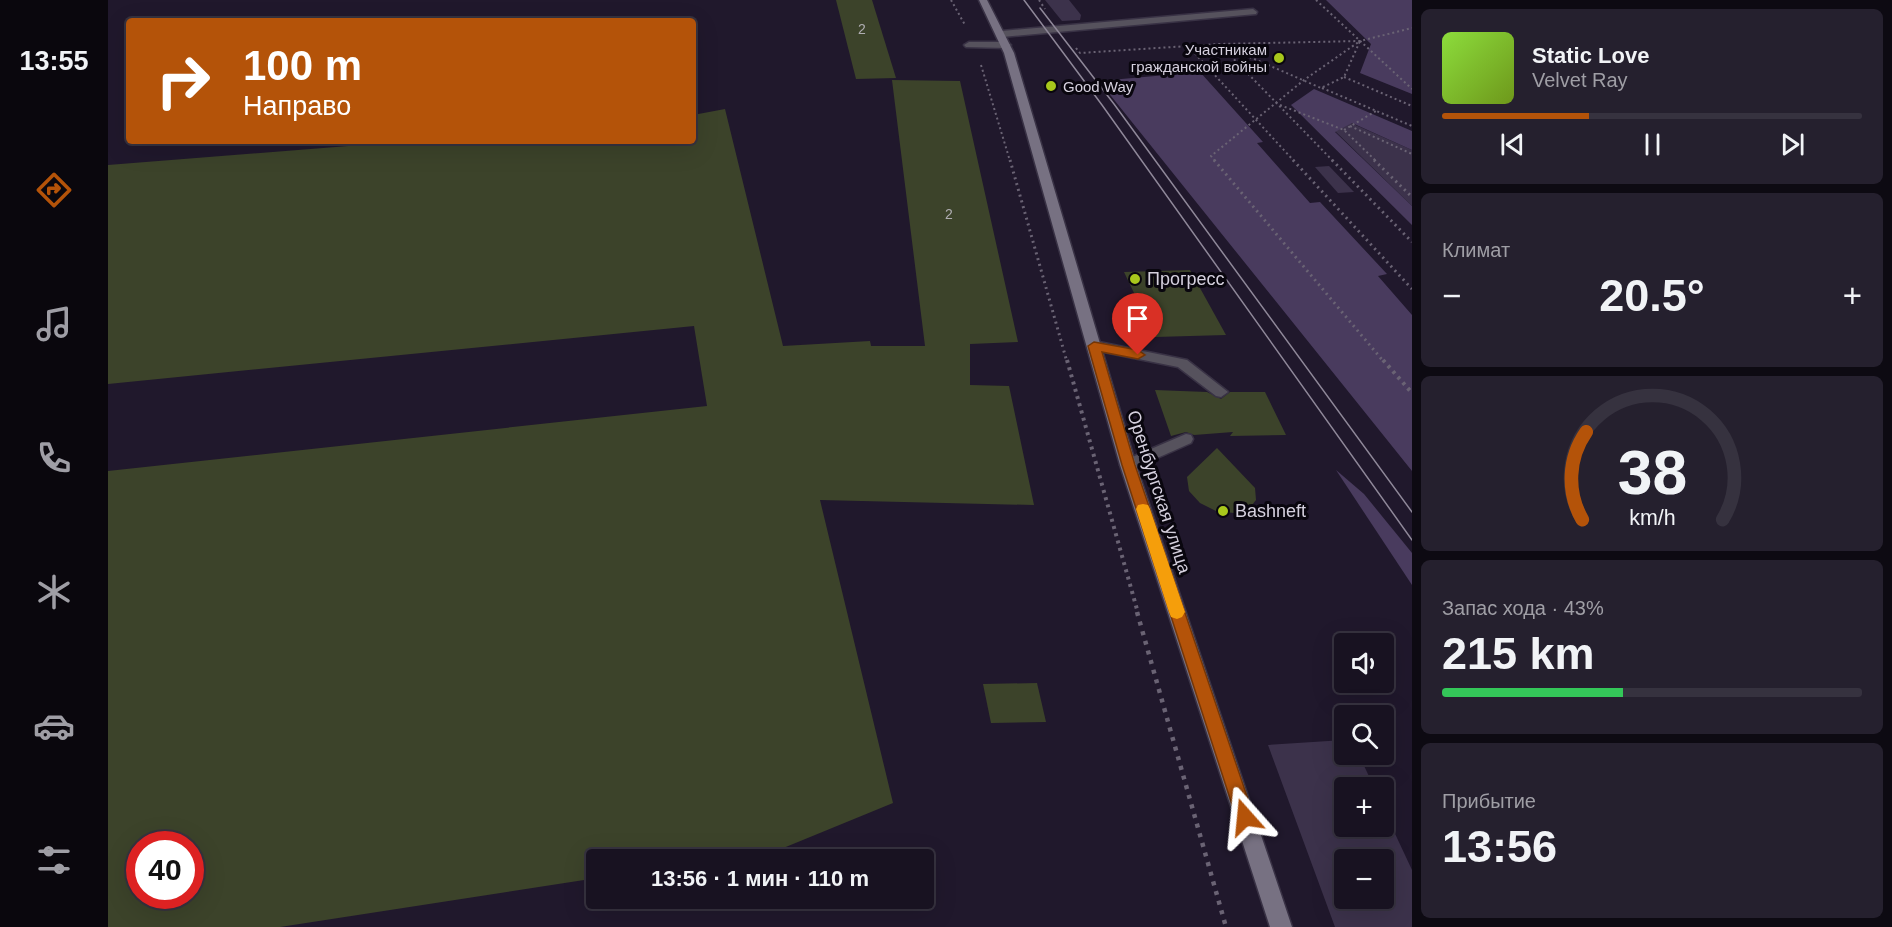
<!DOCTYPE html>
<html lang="ru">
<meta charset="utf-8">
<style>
:root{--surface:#181221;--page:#25202e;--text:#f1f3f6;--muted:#9f9ea5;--line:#36323f;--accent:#b45309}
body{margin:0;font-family:Arial,sans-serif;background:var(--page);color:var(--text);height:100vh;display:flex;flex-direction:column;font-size:22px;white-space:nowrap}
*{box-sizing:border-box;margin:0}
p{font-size:20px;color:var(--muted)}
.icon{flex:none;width:33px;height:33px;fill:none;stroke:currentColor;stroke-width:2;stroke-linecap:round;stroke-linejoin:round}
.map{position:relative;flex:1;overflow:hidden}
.drawer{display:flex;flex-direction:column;gap:9px;padding:9px;background:#0d0a12;width:480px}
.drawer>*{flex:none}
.guide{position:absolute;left:18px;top:18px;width:570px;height:126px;border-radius:6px;box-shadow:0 6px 24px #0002,0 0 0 2px var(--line);background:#b45309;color:#fff;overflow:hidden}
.fabs{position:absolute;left:1226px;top:633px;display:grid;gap:12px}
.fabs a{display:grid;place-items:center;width:60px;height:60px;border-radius:6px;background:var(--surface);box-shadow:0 6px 24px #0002,0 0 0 2px var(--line);font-size:30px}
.speed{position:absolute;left:18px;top:831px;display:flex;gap:12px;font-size:30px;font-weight:700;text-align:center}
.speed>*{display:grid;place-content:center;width:78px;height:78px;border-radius:50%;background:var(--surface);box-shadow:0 6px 24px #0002,0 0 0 2px var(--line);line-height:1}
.speed .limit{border:9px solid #d22;background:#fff;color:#111}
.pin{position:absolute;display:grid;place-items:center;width:51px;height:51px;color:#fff;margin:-62px -26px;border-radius:50% 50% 50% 0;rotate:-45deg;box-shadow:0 0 6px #0007}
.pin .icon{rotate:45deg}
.me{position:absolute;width:66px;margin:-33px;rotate:342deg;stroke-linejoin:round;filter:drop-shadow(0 0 4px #0008)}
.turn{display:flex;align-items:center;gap:21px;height:126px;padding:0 18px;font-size:27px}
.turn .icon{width:78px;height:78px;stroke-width:2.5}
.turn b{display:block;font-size:42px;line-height:51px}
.big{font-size:45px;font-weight:700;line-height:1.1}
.drawer .tile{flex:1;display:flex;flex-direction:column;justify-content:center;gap:9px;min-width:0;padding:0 21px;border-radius:9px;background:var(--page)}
.drawer .dial{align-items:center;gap:0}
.dial svg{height:156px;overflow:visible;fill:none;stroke:var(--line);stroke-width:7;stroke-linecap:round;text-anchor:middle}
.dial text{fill:var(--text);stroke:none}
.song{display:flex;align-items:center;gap:18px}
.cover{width:72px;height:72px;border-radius:9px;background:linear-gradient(135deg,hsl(90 70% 55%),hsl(80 70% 35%))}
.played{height:6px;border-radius:3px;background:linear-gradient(90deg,var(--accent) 35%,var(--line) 35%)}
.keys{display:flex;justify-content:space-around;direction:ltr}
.heat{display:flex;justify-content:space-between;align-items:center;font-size:33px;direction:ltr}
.charge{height:9px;border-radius:4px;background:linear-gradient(90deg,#34c759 43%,var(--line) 0)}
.trip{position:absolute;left:478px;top:849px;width:348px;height:60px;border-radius:6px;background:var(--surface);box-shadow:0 6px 24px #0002,0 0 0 2px var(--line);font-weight:700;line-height:60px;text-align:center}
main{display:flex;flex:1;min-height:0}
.tabs{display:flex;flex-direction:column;width:108px;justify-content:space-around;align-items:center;background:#0a070d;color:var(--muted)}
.tabs .icon{width:42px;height:42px}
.tabs .on{color:var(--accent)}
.tabs b{font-size:27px;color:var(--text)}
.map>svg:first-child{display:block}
</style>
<main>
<nav class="tabs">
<b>13:55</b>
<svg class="icon on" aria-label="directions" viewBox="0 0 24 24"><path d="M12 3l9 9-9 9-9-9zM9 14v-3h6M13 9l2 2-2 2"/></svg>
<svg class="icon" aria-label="music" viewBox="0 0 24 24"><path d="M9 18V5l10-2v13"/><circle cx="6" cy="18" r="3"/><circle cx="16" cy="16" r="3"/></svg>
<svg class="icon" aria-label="phone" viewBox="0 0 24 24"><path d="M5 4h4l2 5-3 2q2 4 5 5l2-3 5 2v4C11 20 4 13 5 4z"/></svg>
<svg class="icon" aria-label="climate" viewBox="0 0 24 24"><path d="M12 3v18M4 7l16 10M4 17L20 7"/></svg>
<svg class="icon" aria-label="car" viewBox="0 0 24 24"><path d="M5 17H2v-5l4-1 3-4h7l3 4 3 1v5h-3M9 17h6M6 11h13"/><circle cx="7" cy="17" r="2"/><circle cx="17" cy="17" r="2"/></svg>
<svg class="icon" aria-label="filters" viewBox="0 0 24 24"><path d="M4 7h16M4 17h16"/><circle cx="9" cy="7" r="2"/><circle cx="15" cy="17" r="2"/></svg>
</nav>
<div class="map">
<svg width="1304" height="927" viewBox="0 0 1304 927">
<rect width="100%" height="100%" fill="#20182c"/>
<g fill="#3c324b" fill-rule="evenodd">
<polygon points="937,0 961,0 973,15 972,20 954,21"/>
<polygon points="1243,123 1304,150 1304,206 1227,131"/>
<polygon points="1221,166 1246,192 1230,193 1207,167"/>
<path d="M1236,740V754L1251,755L1266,787L1236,788V826H1275V808L1304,870V927H1227L1160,745ZM1236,860H1275V898H1236Z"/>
</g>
<g fill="#493b5e">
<polygon points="1218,0 1304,0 1304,94 1252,73 1263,44"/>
<polygon points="1092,72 1155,142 1149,143 1202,203 1212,202 1279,274 1270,276 1304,315 1304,471 991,81"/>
<polygon points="1206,89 1304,131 1304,150 1244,123 1227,132 1304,206 1304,225 1183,105"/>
<polygon points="1228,470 1256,494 1304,553 1304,585"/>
</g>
<g fill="#3c432a" fill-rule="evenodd">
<polygon points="728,0 764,0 788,78 748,79"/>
<path d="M784,80L852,81L910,342L862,344V385L901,386L926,505L712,500L785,803L668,851L611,860H489V878L172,927H0V471L599,406L586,326L0,384V165L303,141H585V115L617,109L675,346L762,341L763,346H817ZM32,844H82V896H32Z"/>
<polygon points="1082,270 1118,335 1047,337 1016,272"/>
<polygon points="1047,390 1099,392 1113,399 1122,392 1157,392 1178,435 1122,436 1125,432 1086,435 1078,432 1063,436"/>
<polygon points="1109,448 1147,488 1148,500 1140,510 1126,513 1108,511 1092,503 1081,491 1079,477"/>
<polygon points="929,683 938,722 883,723 875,684"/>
</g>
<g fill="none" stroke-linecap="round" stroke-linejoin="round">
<g stroke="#393245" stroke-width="3">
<g id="lane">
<polygon points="1145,9 1149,12 1148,14 894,37 889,34 894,31"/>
<polygon points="861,42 898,42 903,45 898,48 858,47 856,45"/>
<polygon points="986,341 1079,360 1120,392 1113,397 1108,396 1070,367 981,349 979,346 981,343"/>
<polygon points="1078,434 1083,435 1085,439 1083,443 1020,471 1015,469 1012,465 1015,461"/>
</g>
</g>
<g stroke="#393245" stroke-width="3">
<polygon id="secondary" points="871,0 879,0 906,53 1028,465 1184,927 1162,927 1012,465 896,53"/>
</g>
<g stroke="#6a6374" stroke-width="2" stroke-dasharray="2 3" stroke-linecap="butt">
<polyline points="843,0 857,25"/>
<polyline points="931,0 937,9"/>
<polyline points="1208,0 1304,89"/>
<polyline points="1112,45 1225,161"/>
<polyline points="1114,45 1213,88 1236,77 1252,41"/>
<polyline points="1080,46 1186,161"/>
<polyline points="968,48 972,53 1111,44 1252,41 1304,28"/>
<polyline points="873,65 902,161"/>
<polyline points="1236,77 1304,106"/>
<polyline points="1214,88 1304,126"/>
<polyline points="1172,105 1236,130 1268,161"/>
<polyline points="1242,126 1304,154"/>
<polyline points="1236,130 1268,111"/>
<polyline points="1107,161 1103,156 1196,80 1252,41"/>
</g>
<g stroke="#6a6374" stroke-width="3" stroke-dasharray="2 4" stroke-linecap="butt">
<polyline points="902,160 959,362"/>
<polyline points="1106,160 1276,362"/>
<polyline points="1185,160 1304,289"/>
<polyline points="1224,160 1304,242"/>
<polyline points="1266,160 1304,197"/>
</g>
<g stroke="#6a6374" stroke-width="4" stroke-dasharray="3 4.5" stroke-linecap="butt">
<polyline points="959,360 1030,613"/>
<polyline points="1275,360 1304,393"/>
</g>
<polyline stroke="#6a6374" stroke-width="4.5" stroke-dasharray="4 6" stroke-linecap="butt" points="1029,612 1118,927"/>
<use href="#lane" fill="#56525d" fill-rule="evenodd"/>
<use href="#secondary" fill="#777182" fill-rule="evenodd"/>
<g stroke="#8f8899" stroke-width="1.5">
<polyline points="916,0 994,105 1304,540"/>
<polyline points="932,8 1006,104 1304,512"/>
</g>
</g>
<polygon fill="#b45309" stroke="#753606" stroke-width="1.5" points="986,342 1030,350 1037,355 1030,359 994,352 1027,465 1146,817 1143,823 1137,826 1130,823 1128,817 1014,465 980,346"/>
<polygon fill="#f59e0b" points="1035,504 1040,505 1042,509 1077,612 1074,617 1069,619 1063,617 1061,612 1028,509 1030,505"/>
<g fill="#a8c71c" stroke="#09060e" stroke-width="2">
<circle cx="1171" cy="58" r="6"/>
<circle cx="943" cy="86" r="6"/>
<circle cx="1027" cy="279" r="6"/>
<circle cx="1115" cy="511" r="6"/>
</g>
<g text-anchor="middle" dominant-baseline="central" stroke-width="6" stroke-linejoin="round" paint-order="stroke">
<g font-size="14" fill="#afadb1">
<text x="754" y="29">2</text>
<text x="841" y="214">2</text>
</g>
<g font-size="15" fill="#d5d0de" stroke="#09060e" text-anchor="end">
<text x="1159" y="49">Участникам<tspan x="1159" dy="17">гражданской войны</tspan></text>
<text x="955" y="86" text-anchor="start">Good Way</text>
</g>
<g font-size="18" fill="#d5d0de" stroke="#09060e" text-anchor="start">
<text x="1039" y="279">Прогресс</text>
<text x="1127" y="511">Bashneft</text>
</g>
<g font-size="18" fill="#d5d0de" stroke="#09060e">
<text transform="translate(1051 492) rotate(72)">Оренбургская улица</text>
</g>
</g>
</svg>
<div class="fabs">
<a><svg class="icon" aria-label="sound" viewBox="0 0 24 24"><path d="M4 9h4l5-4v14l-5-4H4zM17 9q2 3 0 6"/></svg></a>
<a><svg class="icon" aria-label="search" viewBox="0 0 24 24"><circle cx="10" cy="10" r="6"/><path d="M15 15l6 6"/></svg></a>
<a>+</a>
<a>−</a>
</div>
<div class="speed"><div class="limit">40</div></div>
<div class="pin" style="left:1030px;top:355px;background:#d93025"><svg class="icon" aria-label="arrive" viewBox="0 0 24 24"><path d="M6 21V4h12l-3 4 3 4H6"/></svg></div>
<svg class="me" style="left:1137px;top:817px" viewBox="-20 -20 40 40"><path d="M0-17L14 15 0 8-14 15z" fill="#b45309" stroke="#fff" stroke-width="4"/></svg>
<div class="trip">13:56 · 1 мин · 110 m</div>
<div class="guide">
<div class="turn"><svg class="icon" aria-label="right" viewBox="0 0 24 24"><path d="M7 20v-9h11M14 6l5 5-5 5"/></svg><div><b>100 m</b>Направо</div></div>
</div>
</div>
<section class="drawer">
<div class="tile">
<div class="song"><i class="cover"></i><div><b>Static Love</b><p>Velvet Ray</p></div></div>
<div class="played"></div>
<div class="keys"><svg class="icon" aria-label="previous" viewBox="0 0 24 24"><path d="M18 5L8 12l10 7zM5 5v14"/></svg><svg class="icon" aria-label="pause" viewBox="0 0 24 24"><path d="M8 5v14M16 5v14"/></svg><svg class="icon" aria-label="next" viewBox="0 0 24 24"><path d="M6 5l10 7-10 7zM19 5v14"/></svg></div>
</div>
<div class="tile"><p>Климат</p>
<div class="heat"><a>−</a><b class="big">20.5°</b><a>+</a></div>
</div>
<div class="tile dial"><svg viewBox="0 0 100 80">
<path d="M14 69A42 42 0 1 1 86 69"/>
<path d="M14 69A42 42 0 0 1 16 24" stroke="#b45309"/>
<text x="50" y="56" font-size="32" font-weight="700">38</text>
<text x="50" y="72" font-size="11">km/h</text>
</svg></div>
<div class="tile"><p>Запас хода · 43%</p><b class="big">215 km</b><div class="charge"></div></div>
<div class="tile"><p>Прибытие</p><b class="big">13:56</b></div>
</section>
</main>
